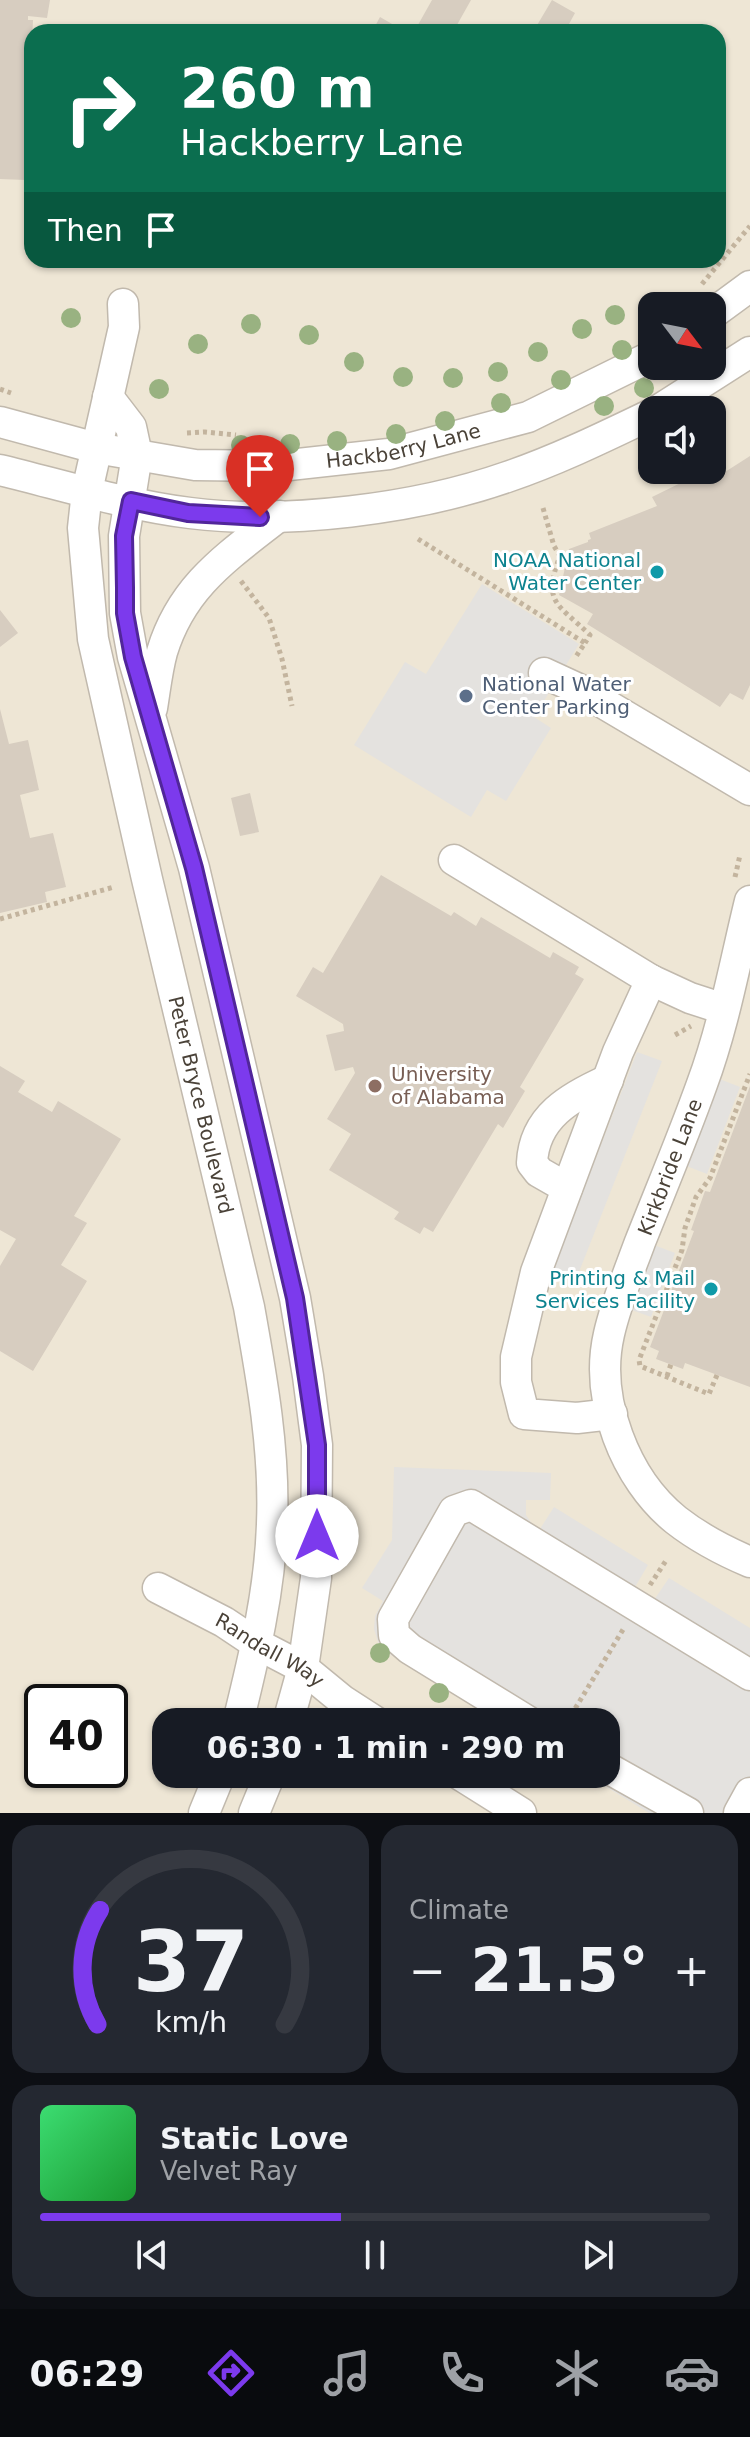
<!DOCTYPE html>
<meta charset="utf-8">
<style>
:root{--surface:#171b24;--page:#242831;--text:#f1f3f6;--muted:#9ea1a6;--line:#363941;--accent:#7c3aed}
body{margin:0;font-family:"DejaVu Sans",sans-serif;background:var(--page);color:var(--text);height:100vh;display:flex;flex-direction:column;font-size:30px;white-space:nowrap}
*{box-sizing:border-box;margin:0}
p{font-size:26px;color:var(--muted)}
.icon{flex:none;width:44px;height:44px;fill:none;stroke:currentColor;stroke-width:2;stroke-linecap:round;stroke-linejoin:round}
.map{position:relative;height:1813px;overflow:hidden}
.details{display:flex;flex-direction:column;gap:12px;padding:12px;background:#0d0f14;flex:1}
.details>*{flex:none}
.banner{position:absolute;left:24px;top:24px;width:702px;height:244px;border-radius:24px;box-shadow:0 2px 6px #0004;background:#0b6e4f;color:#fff;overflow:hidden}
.needle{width:52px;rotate:122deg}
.controls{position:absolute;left:638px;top:292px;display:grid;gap:16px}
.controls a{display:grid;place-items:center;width:88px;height:88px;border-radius:16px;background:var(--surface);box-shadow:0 2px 6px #0004;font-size:40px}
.speed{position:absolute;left:24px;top:1684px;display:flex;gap:16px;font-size:40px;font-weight:700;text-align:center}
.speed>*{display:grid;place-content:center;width:104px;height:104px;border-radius:50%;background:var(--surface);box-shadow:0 2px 6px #0004;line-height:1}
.speed .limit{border:4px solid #111;border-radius:12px;background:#fff;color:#111}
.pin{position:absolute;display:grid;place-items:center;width:68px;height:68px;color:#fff;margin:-82px -34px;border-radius:50% 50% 50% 0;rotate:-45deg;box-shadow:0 0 8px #0007}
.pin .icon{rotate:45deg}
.me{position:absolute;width:88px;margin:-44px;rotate:0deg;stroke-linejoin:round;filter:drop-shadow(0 0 6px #0008)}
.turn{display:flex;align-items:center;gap:28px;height:168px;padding:0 24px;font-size:36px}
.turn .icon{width:104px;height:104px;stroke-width:2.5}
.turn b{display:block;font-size:56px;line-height:68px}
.then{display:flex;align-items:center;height:76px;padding:0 24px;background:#0003;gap:16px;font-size:30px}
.big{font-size:60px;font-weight:700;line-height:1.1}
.details .card{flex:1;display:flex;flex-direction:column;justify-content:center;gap:12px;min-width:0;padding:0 28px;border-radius:24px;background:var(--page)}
.details .dial{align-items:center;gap:0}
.dial svg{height:208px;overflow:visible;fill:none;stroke:var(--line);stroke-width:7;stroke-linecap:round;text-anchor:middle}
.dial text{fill:var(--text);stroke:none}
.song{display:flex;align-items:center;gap:24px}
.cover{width:96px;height:96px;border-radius:12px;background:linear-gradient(135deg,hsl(140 70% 55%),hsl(130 70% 35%))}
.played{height:8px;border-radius:4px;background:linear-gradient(90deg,var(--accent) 45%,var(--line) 45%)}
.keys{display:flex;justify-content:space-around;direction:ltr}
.heat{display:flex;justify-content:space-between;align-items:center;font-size:44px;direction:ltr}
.details .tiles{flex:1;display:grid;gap:12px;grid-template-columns:1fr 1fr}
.card:last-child{grid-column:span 2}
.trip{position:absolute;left:152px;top:1708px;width:468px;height:80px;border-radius:24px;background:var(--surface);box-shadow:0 2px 6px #0004;font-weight:700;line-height:80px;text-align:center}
.tab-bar{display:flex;height:128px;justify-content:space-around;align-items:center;background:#090b0e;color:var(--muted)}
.tab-bar .icon{width:56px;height:56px}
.tab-bar .on{color:var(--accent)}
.tab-bar b{font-size:36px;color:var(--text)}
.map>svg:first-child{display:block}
</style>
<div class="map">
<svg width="750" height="1813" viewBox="0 0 750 1813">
<rect width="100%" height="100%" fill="#f5f2eb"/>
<path fill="#eee6d5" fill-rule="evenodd" d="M0,0H750V1813H0ZM32,32H718V260H32ZM652,306H712V366H652ZM652,410H712V470H652ZM42,1702H110V1770H42ZM166,1722H606V1774H166Z"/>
<g fill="#e4e2df">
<polygon points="482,584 579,644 534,717 551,728 506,801 487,790 471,817 354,745 405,662 426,674"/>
<polygon points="637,1052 662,1061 577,1277 553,1268"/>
<polygon points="717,1078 740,1087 707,1174 684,1165"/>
<polygon points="654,1245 675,1253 651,1317 629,1309"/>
<polygon points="394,1467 551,1473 550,1500 526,1500 526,1515 532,1524 540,1529 554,1507 648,1565 635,1587 654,1600 669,1578 750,1628 750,1813 649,1813 585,1774 606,1774 606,1722 500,1722 386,1652 378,1642 374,1629 375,1616 383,1601 362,1588 392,1540"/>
</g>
<g fill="#d7cdc0">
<polygon points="0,0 50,0 47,18 28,16 28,20 33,20 25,180 0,179"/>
<polygon points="432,0 471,0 453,32 414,32"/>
<polygon points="552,0 575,13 569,24 584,32 533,32"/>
<polygon points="380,17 406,32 372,32"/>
<polygon points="750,456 750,685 743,700 730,693 720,707 587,624 593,614 559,595 569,549 588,542 588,540 591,539 589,533 657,506 652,497 707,470 712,470 712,467 720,463 725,472"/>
<polygon points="0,610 18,633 0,647"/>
<polygon points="0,709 9,744 28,740 39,790 20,795 30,838 53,833 66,887 45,892 47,902 0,913"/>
<polygon points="250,793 259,832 240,836 231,798"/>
<polygon points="381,875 451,916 454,912 476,926 481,917 550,958 553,952 579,967 575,974 584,979 520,1087 525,1091 503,1128 498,1124 433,1232 424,1227 420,1234 394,1219 399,1212 329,1170 351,1134 327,1119 355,1073 353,1067 335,1071 326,1035 344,1031 343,1024 296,996 313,967 323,973"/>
<polygon points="0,1066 25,1081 18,1092 52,1112 58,1101 121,1139 74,1216 87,1223 61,1265 87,1281 33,1371 0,1351 0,1266 16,1239 0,1230"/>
<polygon points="750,1086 750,1387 685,1363 683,1369 656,1359 659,1351 650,1347 694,1231 691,1230 705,1191 710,1192"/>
</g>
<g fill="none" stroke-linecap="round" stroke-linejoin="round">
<g stroke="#c1b9ad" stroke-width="33">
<g id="minor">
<path id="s1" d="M123,304L124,327L87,491L83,528L93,639L147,879L249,1307C262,1379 275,1451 272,1524C270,1591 254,1657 238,1722"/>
<polyline points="712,314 750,286"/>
<polyline points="108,397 131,427 137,455 124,536 125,613 133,657 194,868 295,1298 308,1376 317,1445 316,1578 303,1668 288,1722"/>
<polyline points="659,410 750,352"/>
<path id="s2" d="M0,422L96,448L195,465L280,466L389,454L528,417L652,356"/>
<path d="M0,470C62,485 126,505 190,513C286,525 416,509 507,477C557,460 604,437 652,414"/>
<polyline points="544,673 583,691 750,790"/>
<path d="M152,708C155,690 157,670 162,652C182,586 227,557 279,516"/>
<polyline points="454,860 651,980 690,998 724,1009"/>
<path d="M750,901C735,962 724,1025 702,1084C683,1137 661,1189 640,1242C629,1272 616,1303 609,1334C594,1399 625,1479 676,1520C699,1538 724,1551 750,1562"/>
<path d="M567,1188L539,1172L532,1163C534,1117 570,1097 608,1080"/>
<polyline points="612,1414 577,1418 524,1414 516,1382 516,1357 536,1272 618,1052 651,980"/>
<path id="s3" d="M158,1588L224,1622L257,1644L303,1668L342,1700L376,1722"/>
<polyline points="529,1722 410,1649 394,1635 393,1619 454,1511 471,1505 750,1675"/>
<polyline points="606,1767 688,1813"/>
<polyline points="459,1774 521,1813"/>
<polyline points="204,1813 220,1774"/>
<polyline points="254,1813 270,1774"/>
<polyline points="739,1813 750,1793"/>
</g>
</g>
<g stroke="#c3b49e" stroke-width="5" stroke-dasharray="4 4" stroke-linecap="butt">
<polyline points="702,284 750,226"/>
<polyline points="676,306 689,296"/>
<polyline points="0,389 11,393"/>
<polyline points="187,433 205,432 236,435"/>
<path d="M543,508L554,546L560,556C542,603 557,603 590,635L585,643"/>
<polyline points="418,539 585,643 575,658"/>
<polyline points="241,581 269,618 282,659 292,706"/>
<polyline points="735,877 740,855"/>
<polyline points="0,919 114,887"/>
<polyline points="675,1035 691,1026"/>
<polyline points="717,1375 709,1394 640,1366 639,1360 682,1250 685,1228 696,1197 710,1178 750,1074"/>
<polyline points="667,1376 671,1364"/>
<polyline points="650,1585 667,1559"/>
<polyline points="567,1722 624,1628"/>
</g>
<use href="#minor" stroke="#fff" stroke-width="30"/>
</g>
<g fill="#99b281">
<circle cx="615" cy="315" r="10"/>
<circle cx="71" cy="318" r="10"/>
<circle cx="251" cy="324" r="10"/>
<circle cx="582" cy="329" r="10"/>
<circle cx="309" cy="335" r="10"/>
<circle cx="198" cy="344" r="10"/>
<circle cx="622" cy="350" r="10"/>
<circle cx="538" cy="352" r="10"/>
<circle cx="354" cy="362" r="10"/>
<circle cx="498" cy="372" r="10"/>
<circle cx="403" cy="377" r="10"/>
<circle cx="453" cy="378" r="10"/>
<circle cx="561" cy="380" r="10"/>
<circle cx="644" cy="388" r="10"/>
<circle cx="159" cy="389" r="10"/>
<circle cx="501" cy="403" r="10"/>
<circle cx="604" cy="406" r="10"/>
<circle cx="445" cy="421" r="10"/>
<circle cx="396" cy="434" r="10"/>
<circle cx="337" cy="441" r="10"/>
<circle cx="290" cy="444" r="10"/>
<circle cx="241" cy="445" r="10"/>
<circle cx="380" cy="1653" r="10"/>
<circle cx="439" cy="1693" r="10"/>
</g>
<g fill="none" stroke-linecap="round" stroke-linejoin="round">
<g stroke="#51269a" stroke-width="20">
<polyline id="route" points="260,517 188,513 131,501 124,536 125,588 125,613 133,657 194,868 295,1298 317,1445 317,1536"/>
</g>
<use href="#route" stroke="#7c3aed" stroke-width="14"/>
</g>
<g fill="#0f9aa8" stroke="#fff" stroke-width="3">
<circle cx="657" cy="572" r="8"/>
<circle cx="711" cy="1289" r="8"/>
</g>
<circle fill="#5c6f8a" stroke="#fff" stroke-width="3" cx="466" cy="696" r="8"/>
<circle fill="#8d6e63" stroke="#fff" stroke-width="3" cx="375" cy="1086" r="8"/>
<g text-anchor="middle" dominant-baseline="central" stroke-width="6" stroke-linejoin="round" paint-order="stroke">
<g font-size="20" fill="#4a4238" stroke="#fff">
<text stroke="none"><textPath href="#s2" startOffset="410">Hackberry Lane</textPath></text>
<text stroke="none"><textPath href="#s1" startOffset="818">Peter Bryce Boulevard</textPath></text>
<text transform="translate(670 1167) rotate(-69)">Kirkbride Lane</text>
<text stroke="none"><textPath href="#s3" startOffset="128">Randall Way</textPath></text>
</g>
<g font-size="20" fill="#0d838f" stroke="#fff" text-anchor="end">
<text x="641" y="560">NOAA National<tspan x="641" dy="23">Water Center</tspan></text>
<text x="695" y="1278">Printing &amp; Mail<tspan x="695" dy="23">Services Facility</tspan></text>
</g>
<g font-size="20" fill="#4e5e75" stroke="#fff" text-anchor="start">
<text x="482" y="684">National Water<tspan x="482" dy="23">Center Parking</tspan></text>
</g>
<g font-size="20" fill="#785e54" stroke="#fff" text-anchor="start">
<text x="391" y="1074">University<tspan x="391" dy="23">of Alabama</tspan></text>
</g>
</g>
</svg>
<div class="controls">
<a><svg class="needle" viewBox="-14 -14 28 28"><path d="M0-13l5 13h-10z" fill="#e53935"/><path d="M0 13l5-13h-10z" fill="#9ea1a6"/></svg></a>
<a><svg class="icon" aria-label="sound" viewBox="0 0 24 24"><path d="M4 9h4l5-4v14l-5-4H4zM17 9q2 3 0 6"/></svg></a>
</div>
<div class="speed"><div class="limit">40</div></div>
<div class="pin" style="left:260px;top:517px;background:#d93025"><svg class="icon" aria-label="arrive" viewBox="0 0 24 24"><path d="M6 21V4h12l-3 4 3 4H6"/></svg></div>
<svg class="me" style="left:317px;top:1536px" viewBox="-20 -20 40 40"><circle r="19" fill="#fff"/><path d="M0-13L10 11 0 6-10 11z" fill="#7c3aed"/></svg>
<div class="trip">06:30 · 1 min · 290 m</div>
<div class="banner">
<div class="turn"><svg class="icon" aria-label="right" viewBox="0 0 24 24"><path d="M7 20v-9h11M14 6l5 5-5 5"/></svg><div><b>260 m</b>Hackberry Lane</div></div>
<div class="then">Then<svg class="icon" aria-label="arrive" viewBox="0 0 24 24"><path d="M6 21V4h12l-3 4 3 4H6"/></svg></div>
</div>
</div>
<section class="details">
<div class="tiles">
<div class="card dial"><svg viewBox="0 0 100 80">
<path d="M14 69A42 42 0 1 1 86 69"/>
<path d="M14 69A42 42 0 0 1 15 25" stroke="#7c3aed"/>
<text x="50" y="56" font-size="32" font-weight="700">37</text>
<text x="50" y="72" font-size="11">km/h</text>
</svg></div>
<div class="card"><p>Climate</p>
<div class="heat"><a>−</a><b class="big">21.5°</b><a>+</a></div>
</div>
<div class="card">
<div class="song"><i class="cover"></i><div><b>Static Love</b><p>Velvet Ray</p></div></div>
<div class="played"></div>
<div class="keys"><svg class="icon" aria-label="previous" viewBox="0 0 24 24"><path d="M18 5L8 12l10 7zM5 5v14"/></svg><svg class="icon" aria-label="pause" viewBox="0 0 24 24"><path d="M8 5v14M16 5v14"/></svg><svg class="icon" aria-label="next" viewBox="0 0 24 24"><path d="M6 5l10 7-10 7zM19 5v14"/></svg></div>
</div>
</div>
</section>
<nav class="tab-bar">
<b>06:29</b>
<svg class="icon on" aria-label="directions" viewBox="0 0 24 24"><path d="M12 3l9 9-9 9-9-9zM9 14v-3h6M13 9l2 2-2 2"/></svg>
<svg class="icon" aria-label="music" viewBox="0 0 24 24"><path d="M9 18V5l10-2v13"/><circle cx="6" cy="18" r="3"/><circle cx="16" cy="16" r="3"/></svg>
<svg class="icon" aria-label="phone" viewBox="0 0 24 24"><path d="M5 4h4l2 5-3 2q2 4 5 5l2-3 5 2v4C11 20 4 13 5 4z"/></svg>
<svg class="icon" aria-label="climate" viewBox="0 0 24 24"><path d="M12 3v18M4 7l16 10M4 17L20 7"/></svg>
<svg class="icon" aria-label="car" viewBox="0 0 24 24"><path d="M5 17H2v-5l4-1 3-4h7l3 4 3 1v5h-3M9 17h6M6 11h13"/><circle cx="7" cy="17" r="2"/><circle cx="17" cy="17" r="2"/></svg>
</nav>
